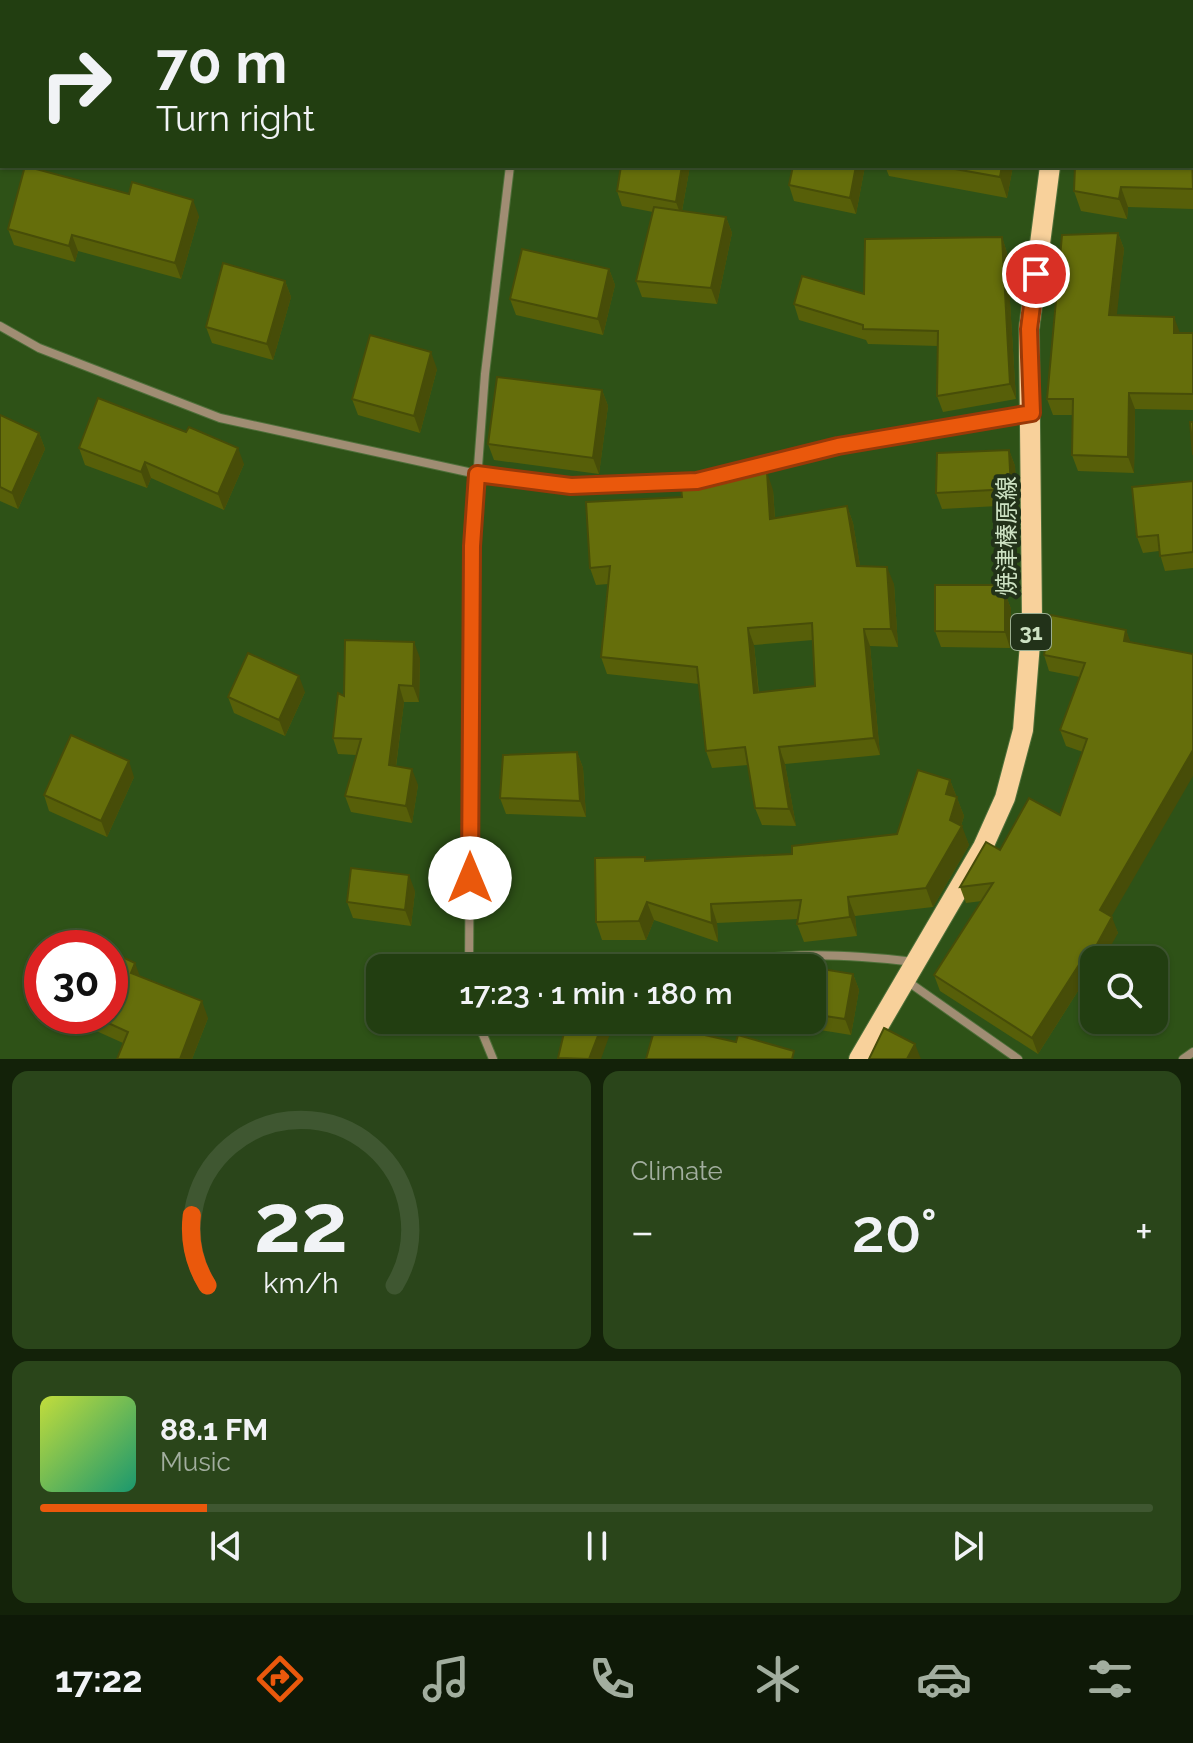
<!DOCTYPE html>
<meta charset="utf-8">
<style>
:root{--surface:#223e11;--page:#2a451a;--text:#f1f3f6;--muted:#a2ae9f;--line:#3f5731;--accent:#ea580c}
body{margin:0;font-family:Raleway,"Noto Sans JP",sans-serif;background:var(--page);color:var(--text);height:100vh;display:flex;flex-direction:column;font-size:30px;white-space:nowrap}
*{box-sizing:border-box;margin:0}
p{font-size:26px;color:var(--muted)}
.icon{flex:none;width:44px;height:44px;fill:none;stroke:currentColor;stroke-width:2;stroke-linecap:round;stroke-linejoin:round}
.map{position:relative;height:1059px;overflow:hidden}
.details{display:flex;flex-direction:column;gap:12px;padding:12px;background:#132209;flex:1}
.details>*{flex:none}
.banner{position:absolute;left:0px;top:0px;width:1194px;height:168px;box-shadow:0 2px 6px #0004,0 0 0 2px var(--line);background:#223e11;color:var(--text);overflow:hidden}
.fabs{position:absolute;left:1080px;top:946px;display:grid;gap:16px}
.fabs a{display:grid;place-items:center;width:88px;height:88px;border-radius:16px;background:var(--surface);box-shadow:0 2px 6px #0004,0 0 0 2px var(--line);font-size:40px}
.speed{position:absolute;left:24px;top:930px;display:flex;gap:16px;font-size:40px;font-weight:700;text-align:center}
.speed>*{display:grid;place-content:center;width:104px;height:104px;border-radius:50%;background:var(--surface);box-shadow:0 2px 6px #0004,0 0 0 2px var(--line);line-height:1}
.speed .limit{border:12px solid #d22;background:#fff;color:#111}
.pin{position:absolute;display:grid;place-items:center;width:68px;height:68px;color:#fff;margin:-34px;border:4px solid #fff;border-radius:50%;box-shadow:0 2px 8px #0007}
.me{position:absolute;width:88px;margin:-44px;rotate:0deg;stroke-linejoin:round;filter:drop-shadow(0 0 6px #0008)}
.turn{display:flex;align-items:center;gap:28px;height:168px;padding:0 24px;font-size:36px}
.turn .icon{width:104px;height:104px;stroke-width:2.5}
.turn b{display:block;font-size:56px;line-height:68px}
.big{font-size:60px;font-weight:600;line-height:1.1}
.details .card{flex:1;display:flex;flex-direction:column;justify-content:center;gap:12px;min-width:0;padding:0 28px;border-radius:16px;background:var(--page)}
.details .dial{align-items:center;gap:0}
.dial svg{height:208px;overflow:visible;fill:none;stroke:var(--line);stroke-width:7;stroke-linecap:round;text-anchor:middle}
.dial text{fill:var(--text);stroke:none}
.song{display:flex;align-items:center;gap:24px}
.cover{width:96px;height:96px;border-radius:12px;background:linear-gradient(135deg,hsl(70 70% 55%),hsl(160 70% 35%))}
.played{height:8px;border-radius:4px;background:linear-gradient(90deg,var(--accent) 15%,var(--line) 15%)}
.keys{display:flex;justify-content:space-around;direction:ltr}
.heat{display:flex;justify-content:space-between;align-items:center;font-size:44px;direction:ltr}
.details .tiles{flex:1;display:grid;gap:12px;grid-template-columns:1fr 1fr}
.card:last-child{grid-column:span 2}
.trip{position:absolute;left:366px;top:954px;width:460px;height:80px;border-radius:16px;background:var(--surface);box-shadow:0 2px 6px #0004,0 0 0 2px var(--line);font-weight:600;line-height:80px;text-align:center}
.menu{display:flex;height:128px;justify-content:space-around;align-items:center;background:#0e1907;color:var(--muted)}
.menu .icon{width:56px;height:56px}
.menu .selected{color:var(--accent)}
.menu b{font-size:36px;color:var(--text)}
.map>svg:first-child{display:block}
</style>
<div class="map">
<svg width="1193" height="1059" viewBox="0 0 1193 1059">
<rect width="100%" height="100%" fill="#2e5217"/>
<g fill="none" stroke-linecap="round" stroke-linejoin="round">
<g stroke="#4e6f39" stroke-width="10">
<g id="street">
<polyline points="152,0 159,2"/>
<polyline points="574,0 585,2"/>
<polyline points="530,2 530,0"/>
<polyline points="1192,150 1193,150"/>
<polyline points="0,326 39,348 220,418 477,474 571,486 690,481"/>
<polyline points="707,478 838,446 1027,413"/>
<polyline points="469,968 472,546 485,374 510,166"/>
<path d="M713,968C778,950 848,954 915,962"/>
<polyline points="907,981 1018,1059"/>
<polyline points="477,1020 493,1059"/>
<polyline points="1183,1059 1193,1052"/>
</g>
</g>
<g stroke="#4e6f39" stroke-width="22">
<polyline id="primary" points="859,1059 983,847 1005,798 1023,730 1032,619 1029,329 1050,166"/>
</g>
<use href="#street" stroke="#a08d73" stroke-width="8"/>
<use href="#primary" stroke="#f8d19b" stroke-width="20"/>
</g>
<g fill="#575f09" fill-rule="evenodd">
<polygon points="0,0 62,0 62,2 2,2 2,44 0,44"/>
<polygon points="770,0 827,0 825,2 770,2"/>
<polygon points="851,0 916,0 915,2 857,2"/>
<polygon points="1193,154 1193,209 1128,207 1127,219 1081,211 1074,191"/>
<polygon points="621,166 690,166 682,211 726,217 732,233 717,304 642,297 636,281 653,212 622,206 617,191"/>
<polygon points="793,166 865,166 856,214 794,201 789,185"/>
<polygon points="885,166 1013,166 1007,198 889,176"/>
<polygon points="199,216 181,279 78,251 75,262 14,245 8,229"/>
<polygon points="1118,233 1124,249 1116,316 1180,333 1193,333 1193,410 1135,409 1134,473 1078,471 1072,455 1073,415 1053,415 1047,399"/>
<polygon points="1002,237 1007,253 1016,399 943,412 937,396 938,346 868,344 866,340 799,320 794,304 864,294"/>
<polygon points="609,269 615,285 603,335 516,315 510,299"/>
<polygon points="285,281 291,297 273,360 212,343 206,327"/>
<polygon points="437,369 420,433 358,415 352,399"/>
<polygon points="602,390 608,406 599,474 494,460 488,444"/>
<polygon points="0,415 39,433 45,449 18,509 0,501"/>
<polygon points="186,432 244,464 224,510 151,478 147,488 85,465 79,448"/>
<polygon points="1009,450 1015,466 1017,505 942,509 936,493"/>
<polygon points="1193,481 1193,568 1165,571 1159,551 1143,553 1137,537"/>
<path d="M773,490L775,518L847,506L853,523L860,566L894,584L898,647L870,646L880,755L785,764L796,826L762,825L755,808L748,765L712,768L706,751L699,684L607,674L601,657L608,584L596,585L590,568L682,497ZM813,640L815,686L759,693L754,645Z"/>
<polygon points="1005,593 1011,609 1010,648 941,647 935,631 1000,594"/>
<polygon points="1126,630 1130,642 1111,917 1118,933 1094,960 1094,975 1090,972 1038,1054 940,991 934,975 982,901 966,903 960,887 1000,850 1060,815 1083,752 1066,746 1060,730 1080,677 1049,671 1044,655"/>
<polygon points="420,658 419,702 404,702 396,767 418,785 412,823 351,812 345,796 356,755 338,754 333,738 344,696"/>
<polygon points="305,692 285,736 234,713 228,697"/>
<polygon points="577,752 583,768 586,817 506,814 500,798"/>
<polygon points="134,777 107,837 49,811 44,795"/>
<polygon points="950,780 964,816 961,826 969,845 933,907 855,916 857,936 804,942 797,924 798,919 717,923 718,942 654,920 646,940 602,940 596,922 645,857 646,861 792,854 897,834"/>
<polygon points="415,891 411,926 353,918 347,902"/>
<polygon points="812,968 853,974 859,990 851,1035 789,1025 787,1020 812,1020"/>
<polygon points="141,977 208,1018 192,1059 117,1059 123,1043 63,1016 110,1016"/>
</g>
<g fill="#474d08">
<polygon points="810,0 827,0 825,2 808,2"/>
<polygon points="904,0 916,0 915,2 903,2"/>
<polygon points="1193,24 1193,110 1192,108"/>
<polygon points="2,110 2,148 0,156 0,117"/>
<polygon points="682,166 690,166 681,216 676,202"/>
<polygon points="856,166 865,166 856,214 850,198"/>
<polygon points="1002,166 1013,166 1007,198 1000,177"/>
<polygon points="1121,187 1128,207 1127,219 1119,199"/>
<polygon points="193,200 199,216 181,279 175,263"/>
<polygon points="726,217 732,233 717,304 711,288"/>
<polygon points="1118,233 1124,249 1115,332 1109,315"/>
<polygon points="72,235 78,251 75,262 69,246"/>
<polygon points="1002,237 1007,253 1016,399 1010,384"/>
<polygon points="609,269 615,285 603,335 598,319"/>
<polygon points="285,281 291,297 273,360 267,344"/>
<polygon points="1174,317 1180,333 1174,333"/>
<polygon points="431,352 437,369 420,433 414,416"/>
<polygon points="602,390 608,406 599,474 593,458"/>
<polygon points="1129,393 1135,409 1134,473 1128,457"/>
<polygon points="39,433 45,449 18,509 12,493"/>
<polygon points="238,448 244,464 224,510 218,494"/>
<polygon points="1009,450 1015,466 1017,505 1011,489"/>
<polygon points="145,462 151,478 147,488 141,472"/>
<polygon points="767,472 773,490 776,536 770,519"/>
<polygon points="847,506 853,523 863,583 857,566"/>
<polygon points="887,567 894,584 898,647 891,629"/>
<polygon points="1005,593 1011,609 1010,648 1005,632"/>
<polygon points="748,628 754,645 760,710 754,693"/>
<polygon points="864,629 870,646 880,755 874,738"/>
<polygon points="1126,630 1132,646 1124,641"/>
<polygon points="414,642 420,658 419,702 413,686"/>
<polygon points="299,676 305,692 285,736 279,720"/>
<polygon points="399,685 404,702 394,781 389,765"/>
<polygon points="779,747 785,764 796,826 789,809"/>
<polygon points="1193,750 1193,776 1106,926 1100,910"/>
<polygon points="577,752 583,768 586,817 580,801"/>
<polygon points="129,761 134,777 107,837 101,821"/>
<polygon points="412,769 418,785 412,823 406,806"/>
<polygon points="950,780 964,816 959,832 962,826 969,845 933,907 926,888 950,820 946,794"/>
<polygon points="409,875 415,891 411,926 405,910"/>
<polygon points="848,897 855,916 857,936 850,917"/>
<polygon points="647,902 654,920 646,940 639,921"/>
<polygon points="711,904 717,923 718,942 712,923"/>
<polygon points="1112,917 1118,933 1103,960 1094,960 1094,974 1089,959"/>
<polygon points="1084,957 1090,972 1038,1054 1032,1038"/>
<polygon points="135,963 141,979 131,973"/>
<polygon points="853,974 859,990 851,1035 845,1019"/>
<polygon points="202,1001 208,1018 192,1059 180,1059"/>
<polygon points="604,1020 607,1020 611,1031 601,1059 589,1059"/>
<polygon points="915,1044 921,1059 907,1059"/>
</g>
<g fill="#656e0b" stroke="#474d08" stroke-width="2" fill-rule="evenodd">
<polygon points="0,0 60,0 60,2 2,2 2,30 0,29"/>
<polygon points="782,0 810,0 808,2 784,2"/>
<polygon points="978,0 1096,0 1116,2 978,2"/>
<polygon points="1192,154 1193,189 1121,187 1119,199 1074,191 1075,166 1192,166"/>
<polygon points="25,166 129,194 132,182 193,200 175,263 72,235 69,246 8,229"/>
<polygon points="621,166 682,166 676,202 617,191"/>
<polygon points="793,166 856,166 850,198 789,185"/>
<polygon points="938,166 1002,166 1000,177"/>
<polygon points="654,207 726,217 711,288 636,281"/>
<polygon points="1118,233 1109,315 1174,317 1174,333 1193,333 1193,394 1129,393 1128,457 1072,455 1073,399 1047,399 1062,235"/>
<polygon points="1002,237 1010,384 937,396 938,331 863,329 863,325 794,304 802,276 864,294 865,239"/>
<polygon points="522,249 609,269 598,319 510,299"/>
<polygon points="223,263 285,281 267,344 206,327"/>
<polygon points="370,335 431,352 414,416 352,399"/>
<polygon points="497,377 602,390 593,458 488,444"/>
<polygon points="98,398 186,432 189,427 238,448 218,494 145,462 141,472 79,448"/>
<polygon points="0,415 39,433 12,493 0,487"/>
<polygon points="1190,422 1193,422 1193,455"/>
<polygon points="1009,450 1011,489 936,493 937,453"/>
<path d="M767,472L770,519L847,506L857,566L887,567L891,629H864L874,738L779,747L789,809L755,808L745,747L706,751L697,667L601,657L610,566L590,568L586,502L682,497L680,479ZM812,623L815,686L754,693L748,628Z"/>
<polygon points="1193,481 1193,552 1160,556 1158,535 1137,537 1132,487"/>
<polygon points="935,585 997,585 997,594 1005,593 1005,632 935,631"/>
<polygon points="1051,615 1126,630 1124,641 1193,654 1193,750 1100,910 1112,917 1089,959 1084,957 1032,1038 934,975 993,883 960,887 986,842 1000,850 1029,798 1060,815 1087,739 1060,730 1085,663 1044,655"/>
<polygon points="345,640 414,642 413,686 399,685 389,765 412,769 406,806 345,796 361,739 333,738 338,693 344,696"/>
<polygon points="248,653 299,676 279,720 228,697"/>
<polygon points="71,735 129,761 101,821 44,795"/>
<polygon points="577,752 580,801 500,798 503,755"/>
<polygon points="918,770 950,780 946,794 957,797 950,820 962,826 926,888 848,897 850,917 797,924 801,900 711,904 712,923 647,902 639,921 596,922 595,858 645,857 645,861 792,854 792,846 897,834"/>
<polygon points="351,868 409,875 405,910 347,902"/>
<polygon points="78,937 103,948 73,948"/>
<polygon points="110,951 135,963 131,973 202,1001 180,1059 117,1059 128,1032 93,1016 110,1016"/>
<polygon points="791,964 853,974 845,1019 812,1014 812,968 790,968"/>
<polygon points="567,1020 604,1020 589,1059 558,1058"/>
<polygon points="656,1024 736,1042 738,1035 794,1051 792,1059 646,1059"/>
<polygon points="884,1028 915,1044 907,1059 869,1059"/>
</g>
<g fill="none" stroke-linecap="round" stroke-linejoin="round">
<g stroke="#983908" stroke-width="20">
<polyline id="route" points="470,878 472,546 477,474 571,486 697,481 838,446 1032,413 1029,329 1036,274"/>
</g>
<use href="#route" stroke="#ea580c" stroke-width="14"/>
</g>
<g text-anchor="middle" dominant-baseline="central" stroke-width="8" stroke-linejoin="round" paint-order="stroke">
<rect fill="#223219" stroke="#9aad90" stroke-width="2" x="1011" y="614" width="40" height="36" rx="6"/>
<g font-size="22" font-weight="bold" fill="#cde2c3">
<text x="1031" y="632">31</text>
</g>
<g font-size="24" fill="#cde2c3" stroke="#223219">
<text transform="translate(1006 536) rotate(-90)">焼津榛原線</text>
</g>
</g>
</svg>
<div class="fabs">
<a><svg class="icon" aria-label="search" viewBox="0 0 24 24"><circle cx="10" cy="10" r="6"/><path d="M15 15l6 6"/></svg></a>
</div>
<div class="speed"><div class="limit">30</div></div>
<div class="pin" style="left:1036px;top:274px;background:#d93025"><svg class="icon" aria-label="arrive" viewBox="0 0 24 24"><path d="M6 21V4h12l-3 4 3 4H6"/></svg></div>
<svg class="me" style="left:470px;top:878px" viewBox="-20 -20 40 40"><circle r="19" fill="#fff"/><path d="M0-13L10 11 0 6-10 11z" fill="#ea580c"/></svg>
<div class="trip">17:23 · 1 min · 180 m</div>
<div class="banner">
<div class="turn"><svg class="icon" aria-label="right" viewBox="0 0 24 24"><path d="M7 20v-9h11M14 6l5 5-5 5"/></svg><div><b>70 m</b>Turn right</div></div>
</div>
</div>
<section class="details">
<div class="tiles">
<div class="card dial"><svg viewBox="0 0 100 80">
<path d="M14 69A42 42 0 1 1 86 69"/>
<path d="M14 69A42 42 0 0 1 8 42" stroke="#ea580c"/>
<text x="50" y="56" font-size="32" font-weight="700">22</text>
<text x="50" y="72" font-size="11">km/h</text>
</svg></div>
<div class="card"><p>Climate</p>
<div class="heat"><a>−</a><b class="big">20°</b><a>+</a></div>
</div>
<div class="card">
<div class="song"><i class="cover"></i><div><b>88.1 FM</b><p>Music</p></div></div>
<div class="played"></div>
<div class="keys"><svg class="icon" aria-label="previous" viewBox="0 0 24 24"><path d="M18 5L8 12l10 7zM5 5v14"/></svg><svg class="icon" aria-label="pause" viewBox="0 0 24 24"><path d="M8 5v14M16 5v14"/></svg><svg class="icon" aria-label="next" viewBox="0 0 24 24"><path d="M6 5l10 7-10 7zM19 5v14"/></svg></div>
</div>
</div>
</section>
<nav class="menu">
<b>17:22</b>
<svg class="icon selected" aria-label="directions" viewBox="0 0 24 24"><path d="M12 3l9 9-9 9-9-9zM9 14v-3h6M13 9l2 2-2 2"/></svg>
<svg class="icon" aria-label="music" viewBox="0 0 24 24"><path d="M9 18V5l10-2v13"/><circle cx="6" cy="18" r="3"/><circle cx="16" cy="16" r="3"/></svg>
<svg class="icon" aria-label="phone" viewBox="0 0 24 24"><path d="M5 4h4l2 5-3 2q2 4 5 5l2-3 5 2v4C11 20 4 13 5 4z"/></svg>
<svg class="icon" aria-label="climate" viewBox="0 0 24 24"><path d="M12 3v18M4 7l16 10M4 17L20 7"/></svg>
<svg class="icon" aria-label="car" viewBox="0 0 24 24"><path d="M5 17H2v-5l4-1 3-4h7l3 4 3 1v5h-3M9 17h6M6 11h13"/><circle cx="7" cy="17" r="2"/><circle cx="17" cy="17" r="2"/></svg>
<svg class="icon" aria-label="filters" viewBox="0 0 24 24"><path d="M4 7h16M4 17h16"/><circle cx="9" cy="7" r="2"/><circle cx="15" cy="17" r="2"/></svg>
</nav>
